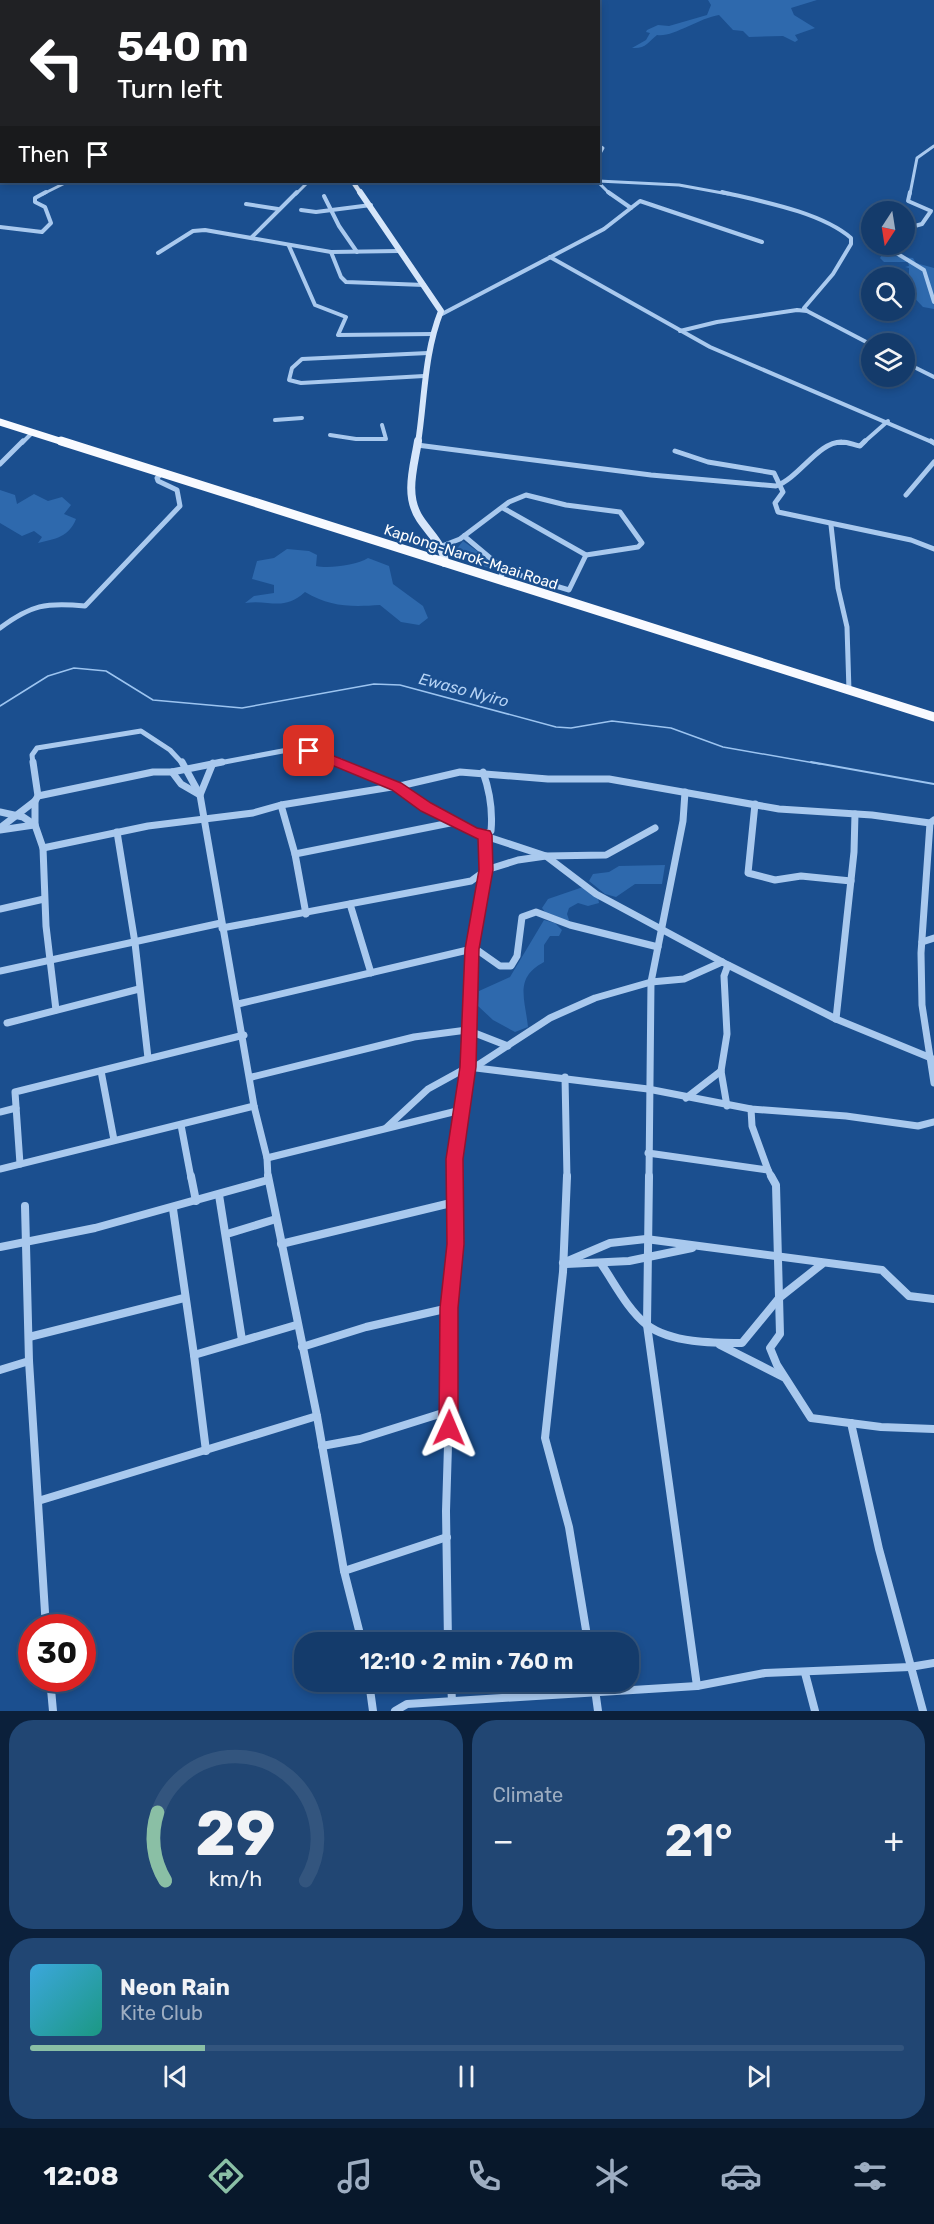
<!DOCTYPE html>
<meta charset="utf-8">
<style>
:root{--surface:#143b6b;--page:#214673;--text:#f1f3f6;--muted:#9dadc1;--line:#33557e;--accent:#8abfa5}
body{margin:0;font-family:Rubik,sans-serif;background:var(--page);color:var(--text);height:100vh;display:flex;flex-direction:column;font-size:22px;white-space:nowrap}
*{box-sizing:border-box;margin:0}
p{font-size:20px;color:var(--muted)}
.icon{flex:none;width:33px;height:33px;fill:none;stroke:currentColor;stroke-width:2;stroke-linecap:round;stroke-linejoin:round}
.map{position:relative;height:1711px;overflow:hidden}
.panel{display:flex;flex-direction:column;gap:9px;padding:9px;background:#0b203b;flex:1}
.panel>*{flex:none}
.hud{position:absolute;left:0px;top:0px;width:600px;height:183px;box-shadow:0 3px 9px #0003,0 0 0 2px var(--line);background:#202124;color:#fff;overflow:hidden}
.needle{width:39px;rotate:192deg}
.controls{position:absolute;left:861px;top:201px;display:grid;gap:12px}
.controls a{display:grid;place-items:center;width:54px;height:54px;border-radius:50%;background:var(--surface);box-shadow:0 3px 9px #0003,0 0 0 2px var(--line);font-size:30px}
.speed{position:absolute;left:18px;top:1614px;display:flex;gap:12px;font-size:30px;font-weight:700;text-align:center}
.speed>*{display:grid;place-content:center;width:78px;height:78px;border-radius:50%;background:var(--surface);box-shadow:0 3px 9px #0003,0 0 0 2px var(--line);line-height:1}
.speed .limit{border:9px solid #d22;background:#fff;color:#111}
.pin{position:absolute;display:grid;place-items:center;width:51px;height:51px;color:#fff;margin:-26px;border-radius:12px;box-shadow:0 3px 9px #0006}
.me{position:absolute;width:66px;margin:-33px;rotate:1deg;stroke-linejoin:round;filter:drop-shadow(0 0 4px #0008)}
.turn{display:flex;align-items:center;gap:21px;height:126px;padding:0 18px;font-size:27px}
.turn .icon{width:78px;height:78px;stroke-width:2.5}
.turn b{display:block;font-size:42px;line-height:51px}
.then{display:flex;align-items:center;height:57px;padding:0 18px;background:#0003;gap:12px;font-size:22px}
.big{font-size:45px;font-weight:600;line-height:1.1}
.panel .tile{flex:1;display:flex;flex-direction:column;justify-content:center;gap:9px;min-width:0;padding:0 21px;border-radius:24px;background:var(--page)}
.panel .dial{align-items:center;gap:0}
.dial svg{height:156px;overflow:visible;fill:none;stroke:var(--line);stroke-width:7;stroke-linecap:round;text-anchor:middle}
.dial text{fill:var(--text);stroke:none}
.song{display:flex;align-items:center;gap:18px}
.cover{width:72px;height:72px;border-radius:9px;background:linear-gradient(135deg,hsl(200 70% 55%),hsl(170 70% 35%))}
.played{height:6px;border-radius:3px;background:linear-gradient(90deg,var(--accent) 20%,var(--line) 20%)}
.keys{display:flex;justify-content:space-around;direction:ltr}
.heat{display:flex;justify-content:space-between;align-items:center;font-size:33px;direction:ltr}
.panel .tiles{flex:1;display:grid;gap:9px;grid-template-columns:1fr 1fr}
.tile:last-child{grid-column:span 2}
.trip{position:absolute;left:294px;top:1632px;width:345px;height:60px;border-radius:24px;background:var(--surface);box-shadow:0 3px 9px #0003,0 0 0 2px var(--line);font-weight:600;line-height:60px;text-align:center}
.tab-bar{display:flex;height:96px;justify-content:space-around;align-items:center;background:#08182b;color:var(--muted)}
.tab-bar .icon{width:42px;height:42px}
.tab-bar .current{color:var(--accent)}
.tab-bar b{font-size:27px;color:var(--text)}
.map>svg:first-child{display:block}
</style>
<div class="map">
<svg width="934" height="1711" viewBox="0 0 934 1711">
<rect width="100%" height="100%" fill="#1b4f8f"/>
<g fill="#2e69ad">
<path d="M708,0H817L791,8L794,15L815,28L795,35L798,40L795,42L783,36L749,37L743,31L733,30L719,15C699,18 672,38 657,35C648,42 646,49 632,48L646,40L650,33L646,32L647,30L658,25L669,26L707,15L711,5Z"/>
<polygon points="882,255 913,258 916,263 934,268 934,309 923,307 905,288 905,278 909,275 909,268 905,267 909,266 908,262 884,262 880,258"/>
<path d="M0,490L15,495L17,504L34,494L48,501L62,497L71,505L64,514L76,519C69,537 55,539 38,543L42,537L34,531L22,536L0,523Z"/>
<polygon points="463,541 491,561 492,569 452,555"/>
<path d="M287,549L309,551L317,555L316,566C329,569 357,565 368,558L389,566L393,584L423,606L428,618L419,625L401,622L380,605C351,607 330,607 305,592C283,612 270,599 245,603L254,596L274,593V585L252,579L257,561L274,558Z"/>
<polygon points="665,865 662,884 635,884 616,897 605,894 589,881 593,874 609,872 619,866"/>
<polygon points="583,887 598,898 599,903 588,906 578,903 569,908 567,914 569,920 565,922 548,916 542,908 548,899"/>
<path d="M544,920L555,923L562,930L559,936H550L544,945V962C514,978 525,998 528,1027L515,1032L493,1020L478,1006L479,991L510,977Z"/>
</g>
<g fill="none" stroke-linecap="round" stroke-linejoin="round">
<polyline stroke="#9cc4f0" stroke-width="1.5" points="0,706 48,676 74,668 106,671 153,700 242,708 374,684 400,685 556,727 571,728 612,721 671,728 723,747 820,764"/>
<polyline stroke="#9cc4f0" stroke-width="2" points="811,762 934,784"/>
<g stroke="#a9c9ee" stroke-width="3">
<polyline points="171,0 174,2"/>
<polyline points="598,145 603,148 598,157"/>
<polyline points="598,181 679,185 728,194"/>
<polyline points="598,182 610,194"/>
<polyline points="43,194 67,182"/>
<polyline points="296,194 308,182"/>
<polyline points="910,194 917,158 934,146"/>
</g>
<g stroke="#a9c9ee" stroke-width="4">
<polyline points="324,196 339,226 357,252"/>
<polyline points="246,204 278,209"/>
<polyline points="631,208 640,201 762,242"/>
<polyline points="301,210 316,212 371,205"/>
<polyline points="0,227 42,232 51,223 45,207 35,202 35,198 46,192"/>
<polyline points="904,229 922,224 931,211 908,201 910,192"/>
<polyline points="252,237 297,192"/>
<polyline points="894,244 893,251 924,270 934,302"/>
<polyline points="289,246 315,305 346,317 338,335 432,334"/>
<polyline points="331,252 341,277 346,282 424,285"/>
<polyline points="158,253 193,231 205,230 331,252 399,251"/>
<polyline points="550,257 710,347 934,443"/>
<polyline points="807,311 872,345"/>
<polyline points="442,314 604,229 631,208 608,192"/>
<path d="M680,331L717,322L797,310L807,311L804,308L833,274L851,244V238C821,212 760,201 722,192"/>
<polyline points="904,362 934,377"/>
<polyline points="424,376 301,383 289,380 292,368 302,359 428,353"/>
<polyline points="275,420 302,418"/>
<polyline points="330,435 356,439 386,439 382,425"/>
<polyline points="22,443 33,432"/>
<polyline points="835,443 848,443"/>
<polyline points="863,443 888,421"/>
</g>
<g stroke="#a9c9ee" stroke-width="5">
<polyline points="931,441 934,443"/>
<path d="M417,445L651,475L776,486C799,478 819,441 842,442C848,442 854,445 860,446L865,441"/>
<polyline points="675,451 708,462 774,473 783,492 775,503 778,512 911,540 934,549"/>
<polyline points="0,464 23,441"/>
<polyline points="906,495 934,462"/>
<polyline points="831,525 838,588 847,627 849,691"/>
<polyline points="464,536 501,567 499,569 503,573 498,580"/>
<polyline points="442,546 460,539 509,502 526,495 566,505 620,512 642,543 638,547 586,555 503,508"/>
<polyline points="499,569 569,590 586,555"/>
<path d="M0,628C31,605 46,602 85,606L180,506L177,490L158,481L157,478L162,473"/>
<polyline points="33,764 32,755 37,748 141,731 170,750 183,764"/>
<polyline points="214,764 293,749 326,756 343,764"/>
</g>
<g stroke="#a9c9ee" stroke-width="7">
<polyline points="33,762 38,796"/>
<polyline points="182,762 200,795 254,1106 267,1158 268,1178"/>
<polyline points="340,762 393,787"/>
<polyline points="172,772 181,784 200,795 213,763"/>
<polyline points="397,786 426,807 473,832 546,856 596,894 728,965 836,1019 931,1058"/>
<polyline points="755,804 748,873 775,880 801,876 851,881"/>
<polyline points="281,805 295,854 306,914"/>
<polyline points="0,812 23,817 35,825"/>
<polyline points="934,820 930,823 921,953 922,1005 934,1083"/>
<polyline points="0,828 35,801"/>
<polyline points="0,830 34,825"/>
<polyline points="117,832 135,943 148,1058"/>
<polyline points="43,848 148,826 253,813 281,805 404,785 460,772 548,779 609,779 779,809 872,815 930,823"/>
<polyline points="295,854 455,822"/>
<polyline points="350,904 371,973"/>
<polyline points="0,909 44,899"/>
<polyline points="222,928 471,881 486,870 518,860 546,856 606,855 655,828"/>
<polyline points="922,942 934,938"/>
<polyline points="473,947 500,966 511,966 517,956 522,917 536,912 570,925 658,947"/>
<polyline points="0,971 221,923"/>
<polyline points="238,1004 472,949"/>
<polyline points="56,1010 46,926 43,848 35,825 35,801 38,796 153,772 172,772 222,762"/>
<polyline points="836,1019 854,852 855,814"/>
<polyline points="7,1023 139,989"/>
<polyline points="475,1067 550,1018 595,998 651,982 684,979 722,962"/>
<polyline points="101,1071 114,1140"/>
<polyline points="252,1077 414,1037 467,1030 508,1046"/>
<polyline points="565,1077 567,1178"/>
<polyline points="686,1098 721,1071"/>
<polyline points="727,1106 721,1071 727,1034 724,976 728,965"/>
<polyline points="751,1109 752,1126 768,1170"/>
<polyline points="0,1112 16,1108"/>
<polyline points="181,1125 191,1178"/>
<polyline points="386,1128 428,1089 468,1067 648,1089 751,1109 846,1116 918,1126 934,1122"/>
<polyline points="648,1153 768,1170 772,1178"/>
<polyline points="267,1158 461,1110"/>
<polyline points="20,1164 15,1092 244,1035"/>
<polyline points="0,1169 254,1106"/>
<path d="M455,1178V1159L468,1067L472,949L486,870L485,835L491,831C493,810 490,792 483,772"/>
<polyline points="649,1178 651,982 683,821 685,792"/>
</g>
<g stroke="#a9c9ee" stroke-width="8">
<polyline points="191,1176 196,1201"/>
<polyline points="268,1176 317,1416 344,1571 362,1642"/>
<polyline points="567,1176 563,1272 545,1438 569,1527 588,1642"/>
<polyline points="649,1176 647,1325 697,1686"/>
<polyline points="771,1176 776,1185 780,1334 770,1348 777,1365 811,1418 881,1427 934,1429"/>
<polyline points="219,1195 242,1340"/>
<polyline points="25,1206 29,1361 46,1628"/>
<polyline points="173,1209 194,1355 296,1325"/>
<polyline points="227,1234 276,1219"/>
<polyline points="281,1244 455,1202"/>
<polyline points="0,1247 95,1228 268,1180"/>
<polyline points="563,1263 610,1243 646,1239 882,1270 909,1296 934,1299"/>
<polyline points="566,1264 629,1261 692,1248"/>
<path d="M602,1265C615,1284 628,1310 647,1325C671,1343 713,1343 742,1343L779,1298L822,1264"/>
<polyline points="29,1337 184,1298"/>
<polyline points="720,1345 783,1377"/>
<polyline points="302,1347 366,1327 449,1308"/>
<polyline points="194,1355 206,1451"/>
<polyline points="0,1370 29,1361"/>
<polyline points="851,1423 879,1549 923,1711"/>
<polyline points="322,1446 360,1439 449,1411"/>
<polyline points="38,1501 317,1416"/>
<polyline points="344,1571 447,1537"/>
<polyline points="448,1642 446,1511 451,1347 449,1308 456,1244 455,1176"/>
<polyline points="805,1673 815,1711"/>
<polyline points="50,1678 53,1711"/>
<polyline points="369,1682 373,1711"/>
<polyline points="451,1682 452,1701"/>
<polyline points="594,1682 598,1711"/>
<polyline points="395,1711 407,1704 697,1686 765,1673 910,1667 934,1663"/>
</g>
<polyline stroke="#d6e6fa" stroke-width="4.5" points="353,182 361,194"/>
<path stroke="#d6e6fa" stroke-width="6" d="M360,192L441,311C424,354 425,398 418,443"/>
<path stroke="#d6e6fa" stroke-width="8" d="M418,441C414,467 404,495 420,519C430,534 443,544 445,563"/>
<polyline stroke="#f8faff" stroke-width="7" points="0,422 66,443"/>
<polyline stroke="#f8faff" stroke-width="9" points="61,441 934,717"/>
</g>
<polygon fill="#e11d48" stroke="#92132f" stroke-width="1.5" points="309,746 401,783 431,803 477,828 490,831 492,835 493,870 479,949 476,1067 463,1159 464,1244 458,1308 458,1428 455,1434 449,1437 442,1434 439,1428 440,1308 447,1244 446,1159 460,1067 465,949 479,870 478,839 421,811 392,790 305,754 305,748"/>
<g text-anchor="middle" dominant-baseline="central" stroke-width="4.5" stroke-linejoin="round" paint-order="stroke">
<g font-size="15" fill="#fff" stroke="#1b4f8f">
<text transform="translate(471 557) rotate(18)">Kaplong-Narok-Maai Road</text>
</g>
<g font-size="16" font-style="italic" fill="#b5d3f5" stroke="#1b4f8f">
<text transform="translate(464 690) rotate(15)">Ewaso Nyiro</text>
</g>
</g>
</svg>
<div class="controls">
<a><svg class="needle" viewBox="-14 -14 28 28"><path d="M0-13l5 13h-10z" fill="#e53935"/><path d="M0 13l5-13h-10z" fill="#9dadc1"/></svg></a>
<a><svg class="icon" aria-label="search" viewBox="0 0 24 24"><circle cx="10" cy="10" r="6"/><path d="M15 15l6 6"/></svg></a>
<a><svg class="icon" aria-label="layers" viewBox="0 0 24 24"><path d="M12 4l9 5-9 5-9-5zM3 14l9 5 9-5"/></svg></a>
</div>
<div class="speed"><div class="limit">30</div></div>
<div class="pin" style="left:309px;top:751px;background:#d93025"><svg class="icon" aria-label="arrive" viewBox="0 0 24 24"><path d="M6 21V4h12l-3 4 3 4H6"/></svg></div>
<svg class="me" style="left:449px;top:1428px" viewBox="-20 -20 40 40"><path d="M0-17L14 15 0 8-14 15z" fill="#e11d48" stroke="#fff" stroke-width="4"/></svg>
<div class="trip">12:10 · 2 min · 760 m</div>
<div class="hud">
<div class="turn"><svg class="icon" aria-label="left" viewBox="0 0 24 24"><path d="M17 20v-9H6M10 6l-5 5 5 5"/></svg><div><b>540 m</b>Turn left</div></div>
<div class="then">Then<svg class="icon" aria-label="arrive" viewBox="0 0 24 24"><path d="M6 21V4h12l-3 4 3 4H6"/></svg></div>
</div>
</div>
<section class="panel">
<div class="tiles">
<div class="tile dial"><svg viewBox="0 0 100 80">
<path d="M14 69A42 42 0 1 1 86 69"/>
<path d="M14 69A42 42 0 0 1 10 34" stroke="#8abfa5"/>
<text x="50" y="56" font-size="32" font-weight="700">29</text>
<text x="50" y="72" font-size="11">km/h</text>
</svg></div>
<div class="tile"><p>Climate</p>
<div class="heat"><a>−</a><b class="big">21°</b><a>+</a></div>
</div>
<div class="tile">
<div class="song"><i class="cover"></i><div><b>Neon Rain</b><p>Kite Club</p></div></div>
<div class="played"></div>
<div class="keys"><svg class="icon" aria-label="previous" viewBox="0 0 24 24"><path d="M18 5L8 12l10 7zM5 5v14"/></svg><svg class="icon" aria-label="pause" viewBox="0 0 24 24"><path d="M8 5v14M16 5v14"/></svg><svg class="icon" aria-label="next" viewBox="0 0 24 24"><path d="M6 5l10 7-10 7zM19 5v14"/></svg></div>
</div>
</div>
</section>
<nav class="tab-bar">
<b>12:08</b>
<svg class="icon current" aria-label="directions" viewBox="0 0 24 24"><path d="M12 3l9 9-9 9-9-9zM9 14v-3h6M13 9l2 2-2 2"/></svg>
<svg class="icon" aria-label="music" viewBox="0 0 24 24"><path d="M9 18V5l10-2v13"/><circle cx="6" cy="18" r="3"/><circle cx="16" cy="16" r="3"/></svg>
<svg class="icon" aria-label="phone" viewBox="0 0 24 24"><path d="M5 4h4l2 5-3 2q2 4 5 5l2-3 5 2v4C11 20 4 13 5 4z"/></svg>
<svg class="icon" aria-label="climate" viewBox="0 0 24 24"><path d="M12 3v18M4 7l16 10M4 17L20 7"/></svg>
<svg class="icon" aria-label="car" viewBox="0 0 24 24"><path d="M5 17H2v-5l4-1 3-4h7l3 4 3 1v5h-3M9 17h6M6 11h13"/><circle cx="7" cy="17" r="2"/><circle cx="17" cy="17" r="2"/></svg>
<svg class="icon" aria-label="filters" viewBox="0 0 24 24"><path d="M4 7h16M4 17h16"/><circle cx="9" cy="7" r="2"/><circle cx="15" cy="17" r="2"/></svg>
</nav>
